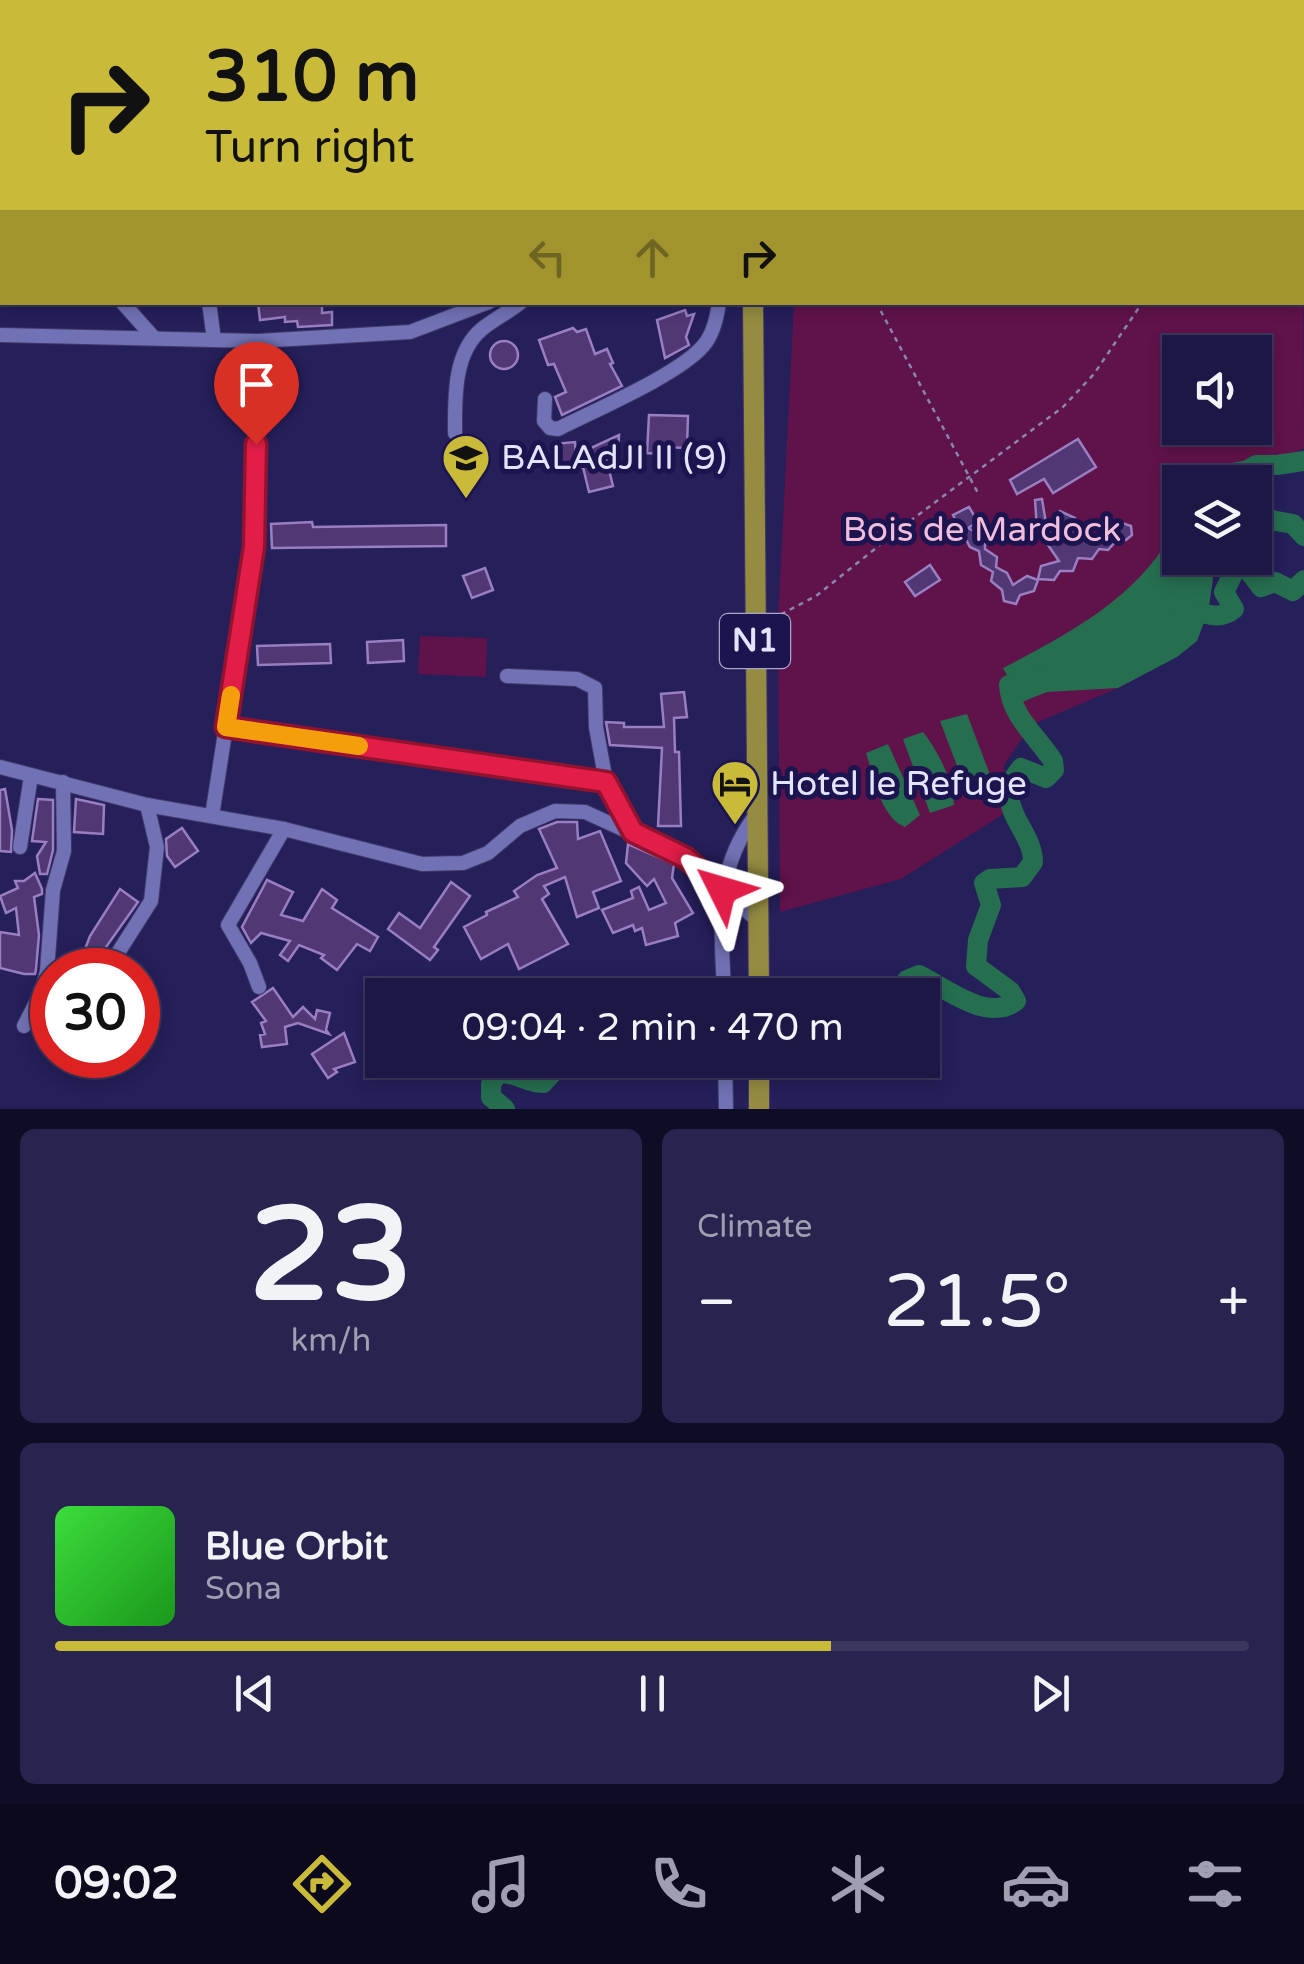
<!DOCTYPE html>
<meta charset="utf-8">
<style>
:root{--surface:#1c1744;--page:#29244f;--text:#f1f3f6;--muted:#a09fb2;--line:#3a365d;--accent:#caba3a}
body{margin:0;font-family:"Varela Round",sans-serif;background:var(--page);color:var(--text);height:100vh;display:flex;flex-direction:column;font-size:38px;white-space:nowrap}
*{box-sizing:border-box;margin:0}
p{font-size:32px;color:var(--muted)}
.icon{flex:none;width:55px;height:55px;fill:none;stroke:currentColor;stroke-width:2;stroke-linecap:round;stroke-linejoin:round}
.map{position:relative;height:1109px;overflow:hidden}
.details{display:flex;flex-direction:column;gap:20px;padding:20px;background:#0f0d25;flex:1}
.details>*{flex:none}
.banner{position:absolute;left:0px;top:0px;width:1305px;height:305px;box-shadow:0 5px 15px #0003,0 0 0 2px var(--line);background:#caba3a;color:#111;overflow:hidden}
.fabs{position:absolute;left:1162px;top:335px;display:grid;gap:20px}
.fabs a{display:grid;place-items:center;width:110px;height:110px;border-radius:0px;background:var(--surface);box-shadow:0 5px 15px #0003,0 0 0 2px var(--line);font-size:50px}
.speed{position:absolute;left:30px;top:948px;display:flex;gap:20px;font-size:50px;font-weight:700;text-align:center}
.speed>*{display:grid;place-content:center;width:130px;height:130px;border-radius:50%;background:var(--surface);box-shadow:0 5px 15px #0003,0 0 0 2px var(--line);line-height:1}
.speed .limit{border:15px solid #d22;background:#fff;color:#111}
.pin{position:absolute;display:grid;place-items:center;width:85px;height:85px;color:#fff;margin:-102px -42px;border-radius:50% 50% 50% 0;rotate:-45deg;box-shadow:0 0 10px #0007}
.pin .icon{rotate:45deg}
.me{position:absolute;width:110px;margin:-55px;rotate:310deg;stroke-linejoin:round;filter:drop-shadow(0 0 8px #0008)}
.turn{display:flex;align-items:center;gap:35px;height:210px;padding:0 40px;font-size:45px}
.turn .icon{width:130px;height:130px;stroke-width:2.5}
.turn b{display:block;font-size:70px;line-height:85px}
.lanes{display:flex;align-items:center;height:95px;padding:0 40px;background:#0003;justify-content:center;gap:50px;direction:ltr}
.lanes .off{opacity:.35}
.big{font-size:75px;font-weight:600;line-height:1.1}
.details .widget{flex:1;display:flex;flex-direction:column;justify-content:center;gap:15px;min-width:0;padding:0 35px;border-radius:15px;background:var(--page)}
.details .dial{align-items:center;gap:0}
.dial b{font-size:130px;line-height:1}
.song{display:flex;align-items:center;gap:30px}
.cover{width:120px;height:120px;border-radius:15px;background:linear-gradient(135deg,hsl(120 70% 55%),hsl(120 70% 35%))}
.played{height:10px;border-radius:5px;background:linear-gradient(90deg,var(--accent) 65%,var(--line) 65%)}
.keys{display:flex;justify-content:space-around;direction:ltr}
.heat{display:flex;justify-content:space-between;align-items:center;font-size:55px;direction:ltr}
.details .tiles{flex:1;display:grid;gap:20px;grid-template-columns:1fr 1fr}
.widget:last-child{grid-column:span 2}
.trip{position:absolute;left:365px;top:978px;width:575px;height:100px;border-radius:0px;background:var(--surface);box-shadow:0 5px 15px #0003,0 0 0 2px var(--line);font-weight:600;line-height:100px;text-align:center}
.dock{display:flex;height:160px;justify-content:space-around;align-items:center;background:#0b091b;color:var(--muted)}
.dock .icon{width:70px;height:70px}
.dock .selected{color:var(--accent)}
.dock b{font-size:45px;color:var(--text)}
.map>svg:first-child{display:block}
</style>
<div class="map">
<svg width="1304" height="1109" viewBox="0 0 1304 1109">
<rect width="100%" height="100%" fill="#251f5a"/>
<g fill="#60124a" fill-rule="evenodd">
<path d="M1303,205L1304,448L1238,482H1180V558H1211L1213,579L1208,612L1197,641L1176,657L1118,688L1031,725L1004,765L1010,810L901,879L780,912L778,619L794,303L1302,302ZM1180,352H1255V428H1180Z"/>
<polygon points="420,636 487,638 486,677 418,674"/>
</g>
<g fill="#266e50">
<path d="M1171,536L1180,541V558H1211L1213,579L1208,612L1197,641L1177,657L1118,688L1047,692L1022,702L1003,668C1068,634 1132,601 1171,536Z"/>
<polygon points="967,714 995,788 970,800 940,721"/>
<path d="M923,732C938,751 953,780 954,805L930,813L903,739Z"/>
<path d="M888,744L920,815L905,827C880,817 874,777 866,753Z"/>
</g>
<g fill="none" stroke-linecap="round" stroke-linejoin="round">
<g stroke="#266e50" stroke-width="20">
<polyline points="1216,482 1222,475 1248,470 1256,465 1277,465 1304,461"/>
<polyline points="1255,506 1271,520 1293,524 1304,536"/>
<path d="M1184,608C1202,612 1218,622 1234,609L1224,592L1236,568L1246,567L1261,587L1275,582L1293,591L1304,580"/>
<polyline points="727,995 750,995"/>
<path d="M899,995L907,980L919,975C946,988 987,1023 1016,1001L1010,991L976,966L978,940L991,905L984,883L990,879L1022,877L1033,862C1033,828 989,805 1021,768L1046,778L1054,770L1053,761C1036,735 1011,716 1009,685L1035,675"/>
<path d="M505,1109L491,1097V1084L497,1074C512,1070 527,1083 543,1083L564,1060"/>
</g>
</g>
<g fill="#513773" stroke="#997ec1" stroke-width="2.5">
<polygon points="258,302 322,302 322,313 332,312 332,325 298,327 297,321 285,322 285,317 260,320"/>
<polygon points="685,310 687,316 694,314 686,337 689,345 665,358 657,320"/>
<polygon points="573,328 577,332 586,329 595,354 607,349 613,363 610,364 622,386 562,415 555,397 566,392 554,364 548,365 539,340"/>
<circle cx="504" cy="355" r="14"/>
<polygon points="649,415 688,416 687,448 661,447 659,454 647,453"/>
<polygon points="619,435 618,453 606,458 613,486 589,492 583,467 556,469 554,444 575,442 576,455"/>
<polygon points="1078,439 1096,467 1053,493 1044,479 1017,494 1010,480"/>
<polygon points="1042,499 1047,529 1060,511 1075,518 1074,522 1085,529 1092,541 1102,534 1114,534 1117,525 1122,523 1131,526 1132,535 1126,540 1117,540 1108,550 1099,549 1092,559 1078,558 1073,571 1060,571 1054,580 1038,579 1041,566 1059,561 1037,529 1035,500"/>
<polygon points="969,507 978,522 968,528 985,537 985,549 997,557 996,567 1007,573 1013,585 1027,576 1038,580 1034,591 1020,595 1016,604 1004,601 1002,590 991,581 993,572 981,565 979,551 970,547 953,515"/>
<polygon points="312,522 313,527 446,525 446,546 272,548 271,524"/>
<polygon points="930,565 940,580 915,596 905,582"/>
<polygon points="485,568 493,590 472,598 463,576"/>
<polygon points="403,640 404,661 368,663 367,642"/>
<polygon points="330,644 331,663 258,665 257,646"/>
<polygon points="684,692 687,717 674,718 675,752 679,752 681,826 658,826 662,748 610,745 606,722 624,723 624,727 664,727 661,694"/>
<polygon points="5,789 12,830 11,852 0,851 0,790"/>
<polygon points="38,799 53,800 53,850 47,874 40,874 37,856 46,842 32,841"/>
<polygon points="76,799 104,805 103,834 74,832"/>
<polygon points="557,822 577,822 578,839 600,831 621,881 593,892 599,908 577,917 565,877 544,886 549,894 542,899 568,944 519,969 508,944 481,959 464,927 487,915 486,912 518,897 514,891 537,875 557,868 539,829"/>
<polygon points="182,828 198,851 175,867 167,856 166,839"/>
<polygon points="628,844 674,864 672,878 693,913 675,923 678,936 646,945 642,928 635,931 633,925 613,933 602,910 633,898 631,891 639,887 649,910 666,903 654,879 647,886 626,863"/>
<polygon points="35,873 42,889 42,894 34,897 39,935 36,969 35,974 24,974 0,968 0,932 19,935 16,908 6,913 0,896 18,888 15,881 24,881"/>
<polygon points="267,880 293,892 281,915 303,921 322,889 337,900 332,908 378,937 370,951 357,944 337,970 321,958 324,955 299,945 288,961 280,955 290,941 261,933 251,943 242,927"/>
<polygon points="451,882 470,896 434,947 438,950 430,960 388,929 399,913 420,928"/>
<polygon points="120,889 138,902 101,954 104,955 96,970 77,970 90,936"/>
<polygon points="273,988 293,1017 303,1007 315,1019 317,1010 330,1013 326,1030 329,1034 298,1023 285,1027 287,1044 262,1047 260,1035 265,1034 261,1023 266,1021 252,1002"/>
<polygon points="344,1033 355,1062 334,1069 337,1072 328,1078 312,1054"/>
</g>
<g fill="none" stroke-linecap="round" stroke-linejoin="round">
<g stroke="#43396b" stroke-width="16">
<g id="minor">
<polyline points="155,0 156,2"/>
<polyline points="636,0 640,2"/>
<polyline points="1019,0 1020,2"/>
<polyline points="46,2 54,0"/>
<polyline points="112,2 112,0"/>
<polyline points="315,2 321,0"/>
<polyline points="602,2 604,0"/>
<polyline points="0,18 2,17"/>
<polyline points="122,302 154,338"/>
<polyline points="209,302 214,340"/>
<polyline points="0,335 258,341 410,332 489,302"/>
<path d="M545,399L544,421L550,428L558,429C595,410 678,375 703,346C713,335 717,318 719,302"/>
<path d="M455,433C455,399 453,353 482,329C494,319 509,312 521,302"/>
<polyline points="507,676 577,679 595,688 596,727 606,782 633,832"/>
<polyline points="226,727 606,782"/>
<polyline points="0,767 147,805 284,829 422,864 463,863 488,853 520,826 555,811 585,812 686,858 757,920"/>
<polyline points="212,816 254,547 258,341"/>
<polyline points="20,847 31,776"/>
<polyline points="107,970 151,901 157,847 147,805"/>
<polyline points="259,987 250,963 228,925 284,829"/>
<path d="M724,995C722,927 712,872 756,815"/>
<polyline points="24,1026 42,991 47,971 53,890 64,851 63,782"/>
<polyline points="725,1060 726,1109"/>
</g>
</g>
<g stroke="#43396b" stroke-width="20">
<polyline id="major" points="858,2 860,0"/>
</g>
<g stroke="#43396b" stroke-width="22">
<g id="highway">
<polyline points="1302,115 1304,114"/>
<polyline points="753,302 759,995"/>
<polyline points="759,1060 759,1109"/>
</g>
</g>
<g stroke="#8987af" stroke-width="2.5" stroke-dasharray="5 5" stroke-linecap="butt">
<polyline points="876,302 979,495"/>
<polyline points="772,619 816,596 910,521 1063,407 1094,374 1140,306"/>
</g>
<use href="#minor" stroke="#7172b5" stroke-width="14"/>
<use href="#major" stroke="#878270" stroke-width="18"/>
<use href="#highway" stroke="#958c42" stroke-width="20"/>
</g>
<g fill="none" stroke-linecap="round" stroke-linejoin="round">
<g stroke="#92132f" stroke-width="25">
<polyline id="route" points="256,444 254,547 226,727 606,782 633,832 686,858 722,890"/>
</g>
<use href="#route" stroke="#e11d48" stroke-width="18"/>
<polyline stroke="#f59e0b" stroke-width="18" points="231,695 226,727 359,746"/>
</g>
<defs>
<g id="school-pin" transform="scale(2.5)"><path d="M0 17L-7.5 6A9.5 9.5 0 1 1 7.5 6Z" fill="#caba3a" stroke="#1c144f"/><path d="M0-5L7-2L0 1L-7-2ZM-4 1L0 2.5L4 1V4Q0 6-4 4Z" fill="#111"/></g>
<g id="hotel-pin" transform="scale(2.5)"><path d="M0 17L-7.5 6A9.5 9.5 0 1 1 7.5 6Z" fill="#caba3a" stroke="#1c144f"/><path d="M-6-4.5h1.5V1H6V5H4.5V3h-9V5H-6ZM-4 0a1.8 1.8 0 1 1 3.6 0ZM.5 0V-2.5h3Q6-2.5 6 0Z" fill="#111"/></g>
</defs>
<g fill-rule="evenodd">
<use href="#school-pin" x="466" y="458"/>
<use href="#hotel-pin" x="735" y="784"/>
</g>
<g text-anchor="middle" dominant-baseline="central" stroke-width="10" stroke-linejoin="round" paint-order="stroke">
<rect fill="#1c144f" stroke="#a7a6c7" stroke-width="2.5" x="720" y="614" width="70" height="54" rx="8"/>
<g font-size="32" font-weight="bold" fill="#e2e4fb">
<text x="755" y="641">N1</text>
</g>
<g font-size="35" fill="#e2e4fb" stroke="#1c144f" text-anchor="start">
<text x="501" y="458">BALAdJI II (9)</text>
<text x="770" y="784">Hotel le Refuge</text>
</g>
<g font-size="35" fill="#f0bddc" stroke="#1c144f">
<text x="982" y="530">Bois de Mardock</text>
</g>
</g>
</svg>
<div class="fabs">
<a><svg class="icon" aria-label="sound" viewBox="0 0 24 24"><path d="M4 9h4l5-4v14l-5-4H4zM17 9q2 3 0 6"/></svg></a>
<a><svg class="icon" aria-label="layers" viewBox="0 0 24 24"><path d="M12 4l9 5-9 5-9-5zM3 14l9 5 9-5"/></svg></a>
</div>
<div class="speed"><div class="limit">30</div></div>
<div class="pin" style="left:256px;top:444px;background:#d93025"><svg class="icon" aria-label="arrive" viewBox="0 0 24 24"><path d="M6 21V4h12l-3 4 3 4H6"/></svg></div>
<svg class="me" style="left:722px;top:890px" viewBox="-20 -20 40 40"><path d="M0-17L14 15 0 8-14 15z" fill="#e11d48" stroke="#fff" stroke-width="4"/></svg>
<div class="trip">09:04 · 2 min · 470 m</div>
<div class="banner">
<div class="turn"><svg class="icon" aria-label="right" viewBox="0 0 24 24"><path d="M7 20v-9h11M14 6l5 5-5 5"/></svg><div><b>310 m</b>Turn right</div></div>
<div class="lanes"><svg class="icon off" aria-label="left" viewBox="0 0 24 24"><path d="M17 20v-9H6M10 6l-5 5 5 5"/></svg><svg class="icon off" aria-label="ahead" viewBox="0 0 24 24"><path d="M12 20V5M6 11l6-6 6 6"/></svg><svg class="icon" aria-label="right" viewBox="0 0 24 24"><path d="M7 20v-9h11M14 6l5 5-5 5"/></svg></div>
</div>
</div>
<section class="details">
<div class="tiles">
<div class="widget dial"><b>23</b><p>km/h</p></div>
<div class="widget"><p>Climate</p>
<div class="heat"><a>−</a><b class="big">21.5°</b><a>+</a></div>
</div>
<div class="widget">
<div class="song"><i class="cover"></i><div><b>Blue Orbit</b><p>Sona</p></div></div>
<div class="played"></div>
<div class="keys"><svg class="icon" aria-label="previous" viewBox="0 0 24 24"><path d="M18 5L8 12l10 7zM5 5v14"/></svg><svg class="icon" aria-label="pause" viewBox="0 0 24 24"><path d="M8 5v14M16 5v14"/></svg><svg class="icon" aria-label="next" viewBox="0 0 24 24"><path d="M6 5l10 7-10 7zM19 5v14"/></svg></div>
</div>
</div>
</section>
<nav class="dock">
<b>09:02</b>
<svg class="icon selected" aria-label="directions" viewBox="0 0 24 24"><path d="M12 3l9 9-9 9-9-9zM9 14v-3h6M13 9l2 2-2 2"/></svg>
<svg class="icon" aria-label="music" viewBox="0 0 24 24"><path d="M9 18V5l10-2v13"/><circle cx="6" cy="18" r="3"/><circle cx="16" cy="16" r="3"/></svg>
<svg class="icon" aria-label="phone" viewBox="0 0 24 24"><path d="M5 4h4l2 5-3 2q2 4 5 5l2-3 5 2v4C11 20 4 13 5 4z"/></svg>
<svg class="icon" aria-label="climate" viewBox="0 0 24 24"><path d="M12 3v18M4 7l16 10M4 17L20 7"/></svg>
<svg class="icon" aria-label="car" viewBox="0 0 24 24"><path d="M5 17H2v-5l4-1 3-4h7l3 4 3 1v5h-3M9 17h6M6 11h13"/><circle cx="7" cy="17" r="2"/><circle cx="17" cy="17" r="2"/></svg>
<svg class="icon" aria-label="filters" viewBox="0 0 24 24"><path d="M4 7h16M4 17h16"/><circle cx="9" cy="7" r="2"/><circle cx="15" cy="17" r="2"/></svg>
</nav>
